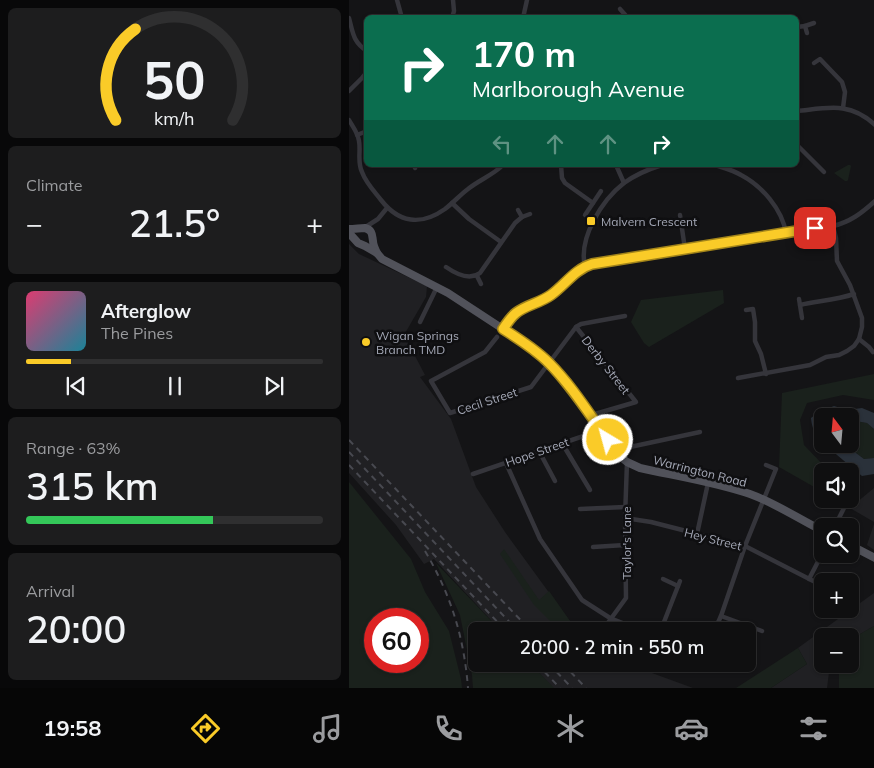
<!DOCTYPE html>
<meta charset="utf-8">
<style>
:root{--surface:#0f0f10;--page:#1d1d1e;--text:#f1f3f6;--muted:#9b9c9f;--line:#2f2f30;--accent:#facb28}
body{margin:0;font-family:Mulish,sans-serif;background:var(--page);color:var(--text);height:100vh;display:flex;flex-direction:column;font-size:19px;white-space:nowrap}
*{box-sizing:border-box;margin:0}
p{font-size:16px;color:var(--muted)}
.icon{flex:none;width:28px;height:28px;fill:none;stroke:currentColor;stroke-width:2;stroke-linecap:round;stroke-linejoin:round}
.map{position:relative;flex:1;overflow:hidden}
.panel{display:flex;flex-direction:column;gap:8px;padding:8px;background:#080809;width:349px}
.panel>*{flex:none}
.top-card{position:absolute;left:15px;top:15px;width:435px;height:152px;border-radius:8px;box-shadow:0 1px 4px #0004,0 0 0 1px var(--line);background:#0b6e4f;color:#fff;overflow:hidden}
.needle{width:32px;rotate:344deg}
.tools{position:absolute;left:465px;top:408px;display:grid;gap:10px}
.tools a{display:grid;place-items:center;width:45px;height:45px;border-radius:8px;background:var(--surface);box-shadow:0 1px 4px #0004,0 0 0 1px var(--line);font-size:25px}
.speed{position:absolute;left:15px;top:608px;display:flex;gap:10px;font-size:25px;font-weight:700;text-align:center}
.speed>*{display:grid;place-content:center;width:65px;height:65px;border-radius:50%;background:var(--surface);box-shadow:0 1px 4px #0004,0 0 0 1px var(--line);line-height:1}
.speed .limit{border:8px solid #d22;background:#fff;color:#111}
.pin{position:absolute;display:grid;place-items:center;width:42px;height:42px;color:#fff;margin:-21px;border-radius:10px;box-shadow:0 2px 8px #0006}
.me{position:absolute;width:55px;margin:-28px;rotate:323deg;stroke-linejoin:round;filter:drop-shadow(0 0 4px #0008)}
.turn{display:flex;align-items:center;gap:18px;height:105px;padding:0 25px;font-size:22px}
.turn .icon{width:65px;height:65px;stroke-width:2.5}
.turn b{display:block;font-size:35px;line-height:42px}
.lanes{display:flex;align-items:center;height:48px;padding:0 25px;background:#0003;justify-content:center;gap:25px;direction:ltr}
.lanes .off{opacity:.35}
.big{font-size:38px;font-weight:600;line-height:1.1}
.panel .card{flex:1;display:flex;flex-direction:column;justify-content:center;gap:8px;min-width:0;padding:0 18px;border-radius:8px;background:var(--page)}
.panel .dial{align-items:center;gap:0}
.dial svg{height:130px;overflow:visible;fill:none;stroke:var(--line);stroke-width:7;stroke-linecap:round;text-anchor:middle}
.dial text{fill:var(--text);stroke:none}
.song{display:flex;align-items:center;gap:15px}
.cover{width:60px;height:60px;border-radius:8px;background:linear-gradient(135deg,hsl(340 70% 55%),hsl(190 70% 35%))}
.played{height:5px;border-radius:2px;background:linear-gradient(90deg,var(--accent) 15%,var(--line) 15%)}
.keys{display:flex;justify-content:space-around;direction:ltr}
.heat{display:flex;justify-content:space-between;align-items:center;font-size:28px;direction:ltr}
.charge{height:8px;border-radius:4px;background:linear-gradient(90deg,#34c759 63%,var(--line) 0)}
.trip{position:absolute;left:119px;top:622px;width:288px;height:50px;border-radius:8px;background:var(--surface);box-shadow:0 1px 4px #0004,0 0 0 1px var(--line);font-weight:600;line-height:50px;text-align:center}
.tabs{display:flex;height:80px;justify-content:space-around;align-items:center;background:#060606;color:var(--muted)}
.tabs .icon{width:35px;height:35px}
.tabs .active{color:var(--accent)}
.tabs b{font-size:22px;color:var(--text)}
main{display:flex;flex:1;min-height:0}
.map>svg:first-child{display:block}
</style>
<main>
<section class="panel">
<div class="card dial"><svg viewBox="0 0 100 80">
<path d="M14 69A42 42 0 1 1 86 69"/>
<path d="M14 69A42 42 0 0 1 26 13" stroke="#facb28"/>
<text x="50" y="56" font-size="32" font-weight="700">50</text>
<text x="50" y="72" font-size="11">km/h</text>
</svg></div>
<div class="card"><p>Climate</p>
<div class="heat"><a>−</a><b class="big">21.5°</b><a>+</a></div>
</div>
<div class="card">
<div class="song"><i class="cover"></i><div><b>Afterglow</b><p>The Pines</p></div></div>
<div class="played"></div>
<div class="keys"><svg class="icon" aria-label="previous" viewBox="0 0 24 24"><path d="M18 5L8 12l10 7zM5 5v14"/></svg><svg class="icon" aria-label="pause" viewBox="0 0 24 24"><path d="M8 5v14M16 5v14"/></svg><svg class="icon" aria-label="next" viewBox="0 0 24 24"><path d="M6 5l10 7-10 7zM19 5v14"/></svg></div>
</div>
<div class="card"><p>Range · 63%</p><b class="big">315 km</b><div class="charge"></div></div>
<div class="card"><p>Arrival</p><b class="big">20:00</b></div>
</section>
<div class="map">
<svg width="526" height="688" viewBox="0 0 526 688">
<rect width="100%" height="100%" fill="#141416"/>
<g fill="#202023">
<polygon points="0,244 10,254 78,286 77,297 55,335 76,375 71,377 102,419 127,487 156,532 228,631 152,631 85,559 75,564 47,525 0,473"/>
<polygon points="525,488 525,522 501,508"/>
<polygon points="525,524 526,550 525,550 518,545"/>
<polygon points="525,593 525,626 501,640 501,636 474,636 474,664 481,664 478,688 422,688 458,664 449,648"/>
<polygon points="182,664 279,664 292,669 344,688 204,688"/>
</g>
<g fill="#1a211c" fill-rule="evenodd">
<polygon points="499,165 501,165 502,166 499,180 498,181 496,181 485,173"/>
<polygon points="374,290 375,303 300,347 295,343 282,322 292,300"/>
<polygon points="525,374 525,400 494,395 458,403 451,420 455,445 476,467 479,471 474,471 474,492 430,467 433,393"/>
<polygon points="501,420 518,423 525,429 525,458 515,459 495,444 501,444"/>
<path d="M0,482L62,559L76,592L100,631L112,679L113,688H0ZM26,619H69V661H26Z"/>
<polygon points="155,549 190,600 200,591 228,631 211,631 185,605 151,554"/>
<polygon points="87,563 152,631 128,631 128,664 182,664 205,688 124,688 123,675 111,615"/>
<polygon points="525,626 525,688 490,688 490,664 501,664 501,640"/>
<polygon points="449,648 458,664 422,688 387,688"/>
</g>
<g fill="#2a313a">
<path d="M485,406L498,410L513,408L525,413V429L518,423L501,420V416H474V443C466,436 463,428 462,418L470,412Z"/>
<polygon points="475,444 495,444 515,459 525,458 525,474 513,476"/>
</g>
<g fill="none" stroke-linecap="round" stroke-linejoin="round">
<g stroke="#35353b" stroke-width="4.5">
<polyline points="48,0 53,18"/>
<polyline points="271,9 279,18"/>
<path d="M0,18C4,33 4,42 18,51"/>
<polyline points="103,18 105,11 104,0"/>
<polyline points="174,18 178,0"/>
<polyline points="448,27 456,26"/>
<polyline points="458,33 456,26 465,23"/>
<polyline points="465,63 471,59 493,82 496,92 494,108"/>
<polyline points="0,91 13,78 18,72"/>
<path d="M448,111C478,108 501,101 526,125"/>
<path d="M0,120C4,127 9,133 10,141C12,151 8,162 13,172C17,183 25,191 32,200C50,223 72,226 96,209C104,203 111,195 119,189C130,180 144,175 154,165"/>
<polyline points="8,135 18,131"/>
<polyline points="448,145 475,172"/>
<polyline points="212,165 213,178 216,183 244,203"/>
<polyline points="267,165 275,183"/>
<path d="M366,165C375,168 384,170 392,175C413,186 433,209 437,233"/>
<polyline points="66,168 67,165"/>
<polyline points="103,203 120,219 152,242"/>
<polyline points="169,210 173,217"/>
<polyline points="236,215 252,191"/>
<polyline points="331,215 336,249"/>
<polyline points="15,228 29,219 38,208"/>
<path d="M97,267C107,274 120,281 131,273L166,223L173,217L181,214"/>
<path d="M236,267C229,238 253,200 275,183C286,175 300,169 313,165"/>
<polyline points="128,276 132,284"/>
<polyline points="450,299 453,318"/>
<path d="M451,305C469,301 487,300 505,294"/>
<polyline points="397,310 404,309 406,322 406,341 412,354 417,374"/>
<polyline points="71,322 88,287"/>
<polyline points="227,327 287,402 246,414 242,417"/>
<path d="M154,329L167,313L201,296L214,286L232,268L239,265L484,226C501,222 513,213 526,201"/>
<polyline points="148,337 136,352 82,381 101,413 182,387 227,327 232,324 276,316"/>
<polyline points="510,339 520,347 524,352"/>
<polyline points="389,378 461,365 477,357 490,355 498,351 505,346 510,339 513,327 513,318 501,285 488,261 487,238 484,226"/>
<polyline points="213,443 241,490"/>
<polyline points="267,450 351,432"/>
<polyline points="190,451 206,481"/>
<polyline points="157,463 191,539 233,600 261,618 286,628 286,631"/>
<polyline points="124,474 252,430"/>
<polyline points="231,509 276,507"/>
<polyline points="276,518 302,522 396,546 474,586"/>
<polyline points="486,526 495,508"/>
<polyline points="348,534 359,483"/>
<polyline points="244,547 276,545"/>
<polyline points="314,579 329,586"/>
<polyline points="460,579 474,552"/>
<polyline points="372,616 413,631"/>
<polyline points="253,631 277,598 276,518 278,462"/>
<polyline points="319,631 315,622 331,581"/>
<polyline points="365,631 372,616 396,546 427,469 417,465"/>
</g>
<g stroke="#51525a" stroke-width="8">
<path d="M0,229C5,229 12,228 16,228C24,230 23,236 24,241C24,245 26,249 28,253"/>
<path d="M0,233L9,243L16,246L28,253L33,259L99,293L154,329L185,351L200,363L214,379L273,458L278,462L291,468C327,476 366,482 401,494C426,503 450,519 474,531"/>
<polyline points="501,545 526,558"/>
</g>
<g stroke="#484950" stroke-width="2" stroke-dasharray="6 5" stroke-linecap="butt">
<polyline points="0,440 182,631"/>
<polyline points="0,452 169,631"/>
<polyline points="0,465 157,631"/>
<path d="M76,551C102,595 115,637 119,688"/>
<polyline points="188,664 211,688"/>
<polyline points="200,664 223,688"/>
<polyline points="214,664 237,688"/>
</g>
</g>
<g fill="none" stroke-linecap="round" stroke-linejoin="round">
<g stroke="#a2841a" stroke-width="12">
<path id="route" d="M259,440C240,414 223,386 200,363C187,350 170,339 154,329C158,323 162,317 167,313C177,305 191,303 202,295C216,285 226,269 243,264L466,228"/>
</g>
<use href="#route" stroke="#facb28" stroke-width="9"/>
</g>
<g fill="#facb28" stroke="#0f0f11" stroke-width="2">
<rect x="237" y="216" width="10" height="10" rx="2.5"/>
<circle cx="17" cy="342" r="5"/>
</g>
<g text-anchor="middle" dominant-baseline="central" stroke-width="5" stroke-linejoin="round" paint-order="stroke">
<g font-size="12" fill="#a5a9b7" stroke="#0f0f11" text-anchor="start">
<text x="252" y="221">Malvern Crescent</text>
<text x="27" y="335">Wigan Springs<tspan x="27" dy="14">Branch TMD</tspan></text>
</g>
<g font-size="12" fill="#a5a9b7" stroke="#0f0f11">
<text transform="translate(257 365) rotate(52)">Derby Street</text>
<text transform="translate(138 401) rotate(-18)">Cecil Street</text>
<text transform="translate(188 452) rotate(-19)">Hope Street</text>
<text transform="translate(351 471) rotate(14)">Warrington Road</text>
<text transform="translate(364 539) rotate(14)">Hey Street</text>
<text transform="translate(277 543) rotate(-90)">Taylor's Lane</text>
</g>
</g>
</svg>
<div class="tools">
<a><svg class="needle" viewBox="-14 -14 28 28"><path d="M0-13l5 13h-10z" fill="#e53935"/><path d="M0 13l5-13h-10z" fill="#9b9c9f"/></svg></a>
<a><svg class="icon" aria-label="sound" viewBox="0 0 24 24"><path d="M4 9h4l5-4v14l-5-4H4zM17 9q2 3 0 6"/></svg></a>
<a><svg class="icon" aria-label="search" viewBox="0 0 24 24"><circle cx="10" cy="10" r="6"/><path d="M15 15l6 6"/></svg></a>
<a>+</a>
<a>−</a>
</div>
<div class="speed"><div class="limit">60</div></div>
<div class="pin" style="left:466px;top:228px;background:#d93025"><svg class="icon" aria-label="arrive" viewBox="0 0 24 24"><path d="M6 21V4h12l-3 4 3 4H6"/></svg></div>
<svg class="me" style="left:259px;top:440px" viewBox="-20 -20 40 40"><circle r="17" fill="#facb28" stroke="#fff" stroke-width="3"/><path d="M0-11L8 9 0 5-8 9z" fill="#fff"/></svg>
<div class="trip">20:00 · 2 min · 550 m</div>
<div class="top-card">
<div class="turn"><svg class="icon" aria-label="right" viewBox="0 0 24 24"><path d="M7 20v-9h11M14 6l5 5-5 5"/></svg><div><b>170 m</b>Marlborough Avenue</div></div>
<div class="lanes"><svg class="icon off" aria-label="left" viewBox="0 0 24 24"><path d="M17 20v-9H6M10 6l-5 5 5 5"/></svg><svg class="icon off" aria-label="ahead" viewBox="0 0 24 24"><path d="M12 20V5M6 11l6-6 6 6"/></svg><svg class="icon off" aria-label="ahead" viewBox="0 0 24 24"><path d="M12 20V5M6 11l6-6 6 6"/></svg><svg class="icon" aria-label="right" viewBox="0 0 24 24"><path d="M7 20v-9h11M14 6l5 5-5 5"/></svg></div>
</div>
</div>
</main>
<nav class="tabs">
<b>19:58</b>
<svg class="icon active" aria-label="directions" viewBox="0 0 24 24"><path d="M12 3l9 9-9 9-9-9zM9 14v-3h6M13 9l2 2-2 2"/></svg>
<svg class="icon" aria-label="music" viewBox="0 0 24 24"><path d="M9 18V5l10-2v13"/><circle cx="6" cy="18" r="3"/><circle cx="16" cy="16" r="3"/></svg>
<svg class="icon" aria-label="phone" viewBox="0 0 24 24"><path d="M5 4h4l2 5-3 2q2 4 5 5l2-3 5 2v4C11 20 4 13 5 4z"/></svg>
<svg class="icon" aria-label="climate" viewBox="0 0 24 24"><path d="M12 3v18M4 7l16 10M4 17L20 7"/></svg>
<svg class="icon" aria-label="car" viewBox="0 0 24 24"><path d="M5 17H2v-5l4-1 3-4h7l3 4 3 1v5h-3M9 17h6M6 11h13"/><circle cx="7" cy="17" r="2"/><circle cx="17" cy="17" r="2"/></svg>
<svg class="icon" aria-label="filters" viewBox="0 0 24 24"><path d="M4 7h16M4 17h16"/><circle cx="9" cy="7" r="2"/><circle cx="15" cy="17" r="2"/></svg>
</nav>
